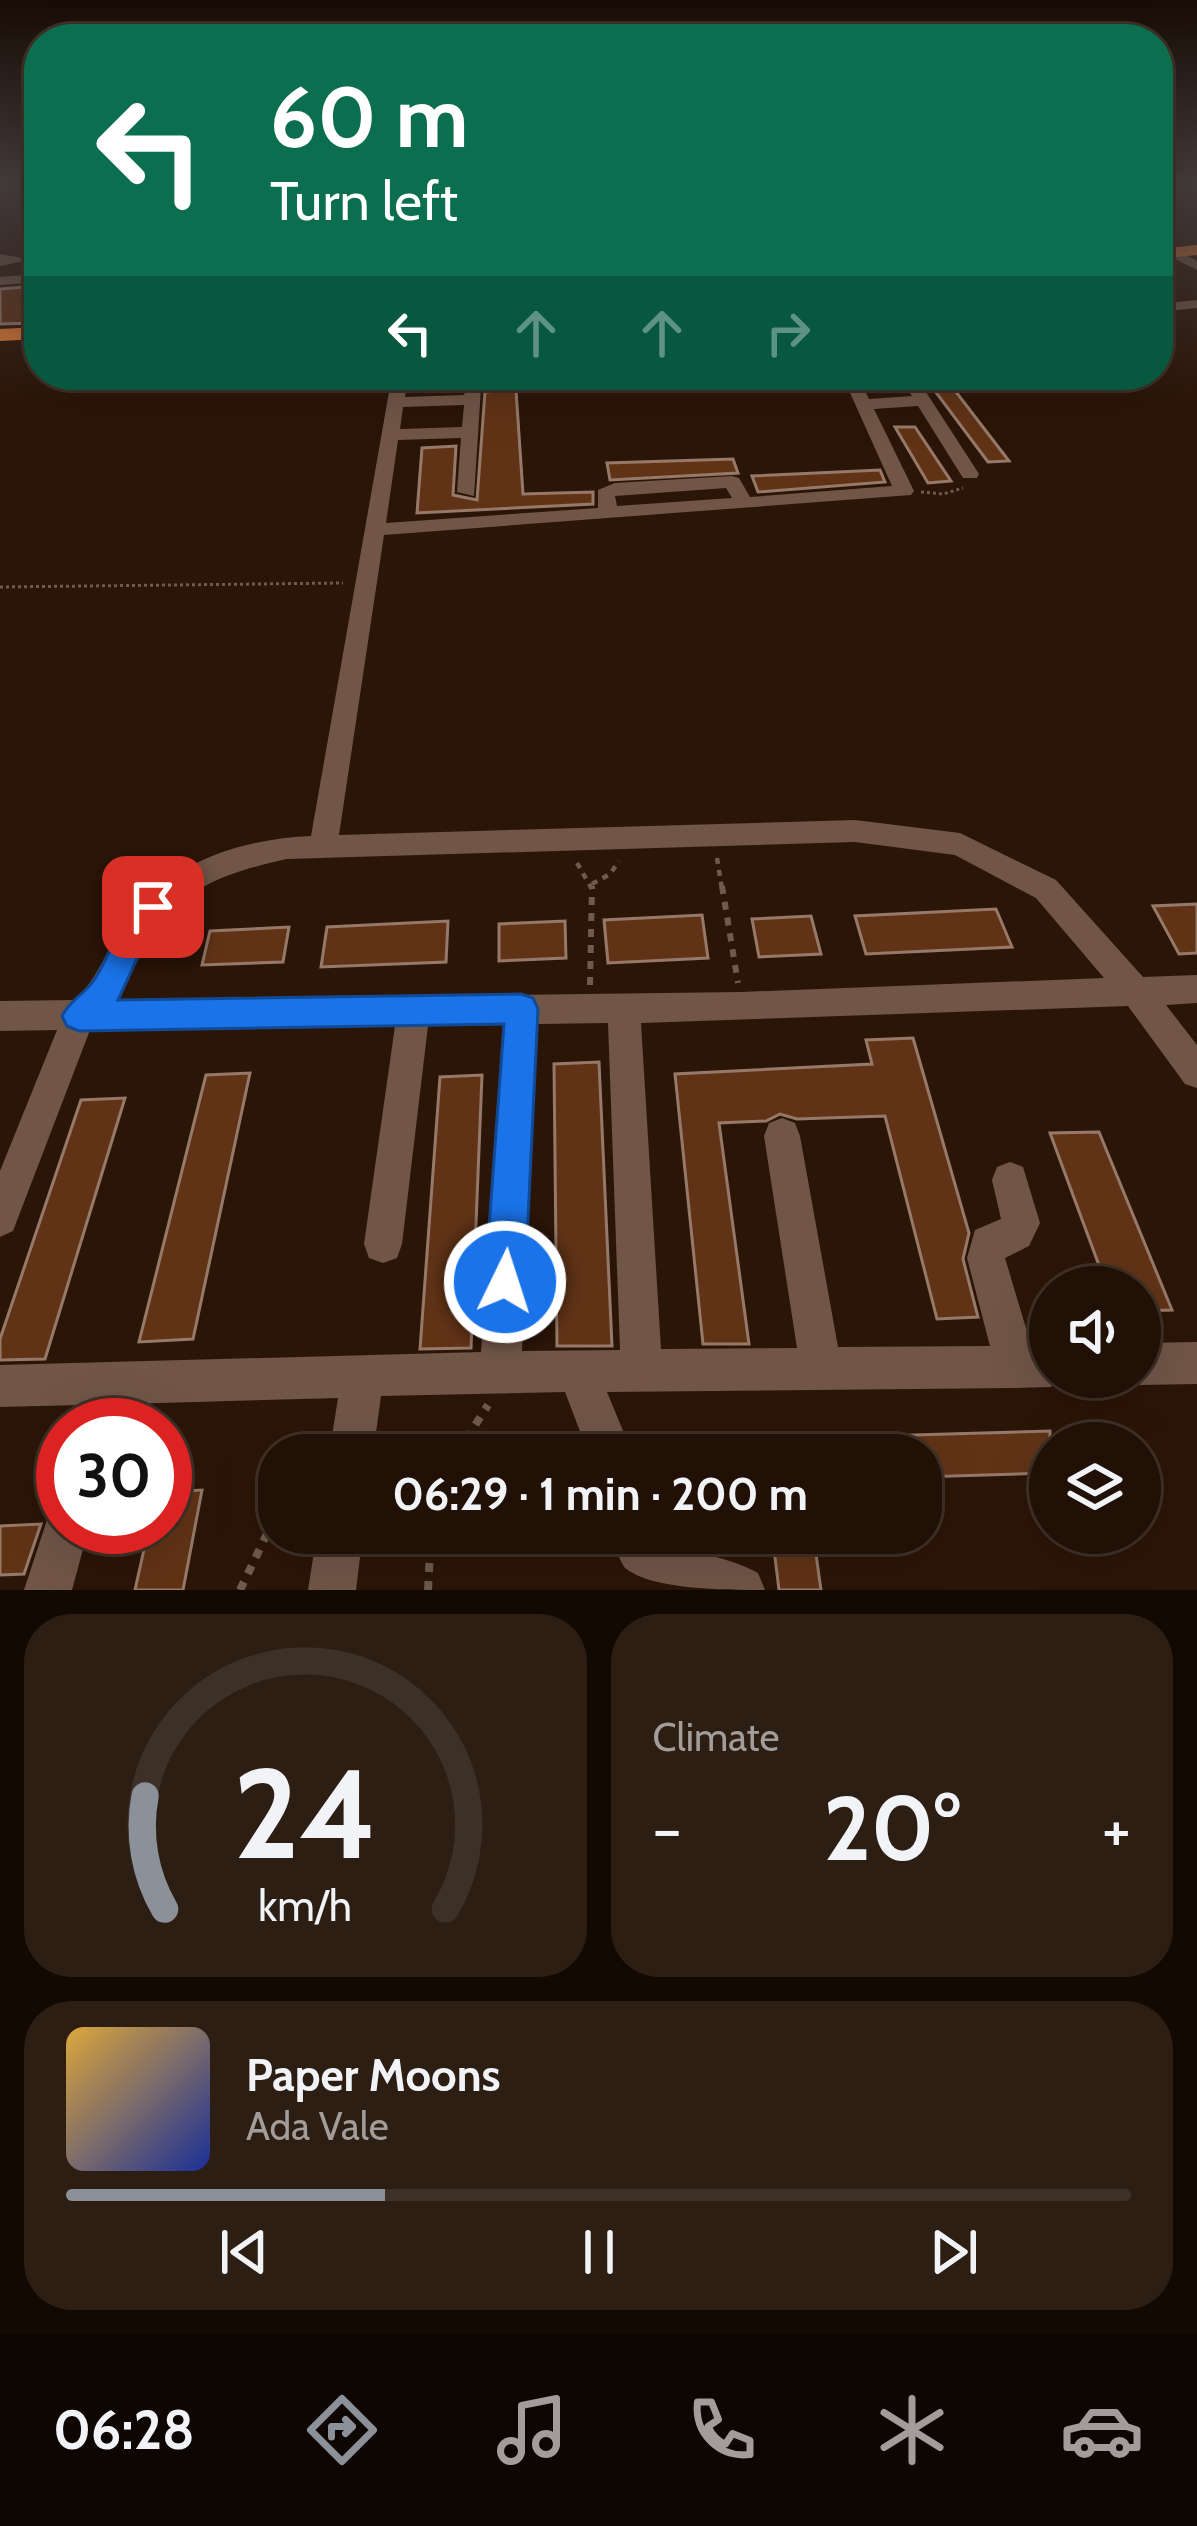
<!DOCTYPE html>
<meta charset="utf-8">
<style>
:root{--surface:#201005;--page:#2d1e13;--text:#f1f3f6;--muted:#a29d9a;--line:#3d3027;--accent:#8c9099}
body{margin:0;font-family:Cabin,sans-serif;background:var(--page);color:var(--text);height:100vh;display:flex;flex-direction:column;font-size:45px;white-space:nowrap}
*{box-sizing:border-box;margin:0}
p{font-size:39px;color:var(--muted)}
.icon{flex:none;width:66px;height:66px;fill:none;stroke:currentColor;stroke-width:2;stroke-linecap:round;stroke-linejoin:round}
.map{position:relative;height:1590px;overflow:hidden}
.details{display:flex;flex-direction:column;gap:24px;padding:24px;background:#120903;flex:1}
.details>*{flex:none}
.guide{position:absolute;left:24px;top:24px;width:1149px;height:366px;border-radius:48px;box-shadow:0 12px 48px #0002,0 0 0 3px var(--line);background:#0b6e4f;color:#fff;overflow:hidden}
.fabs{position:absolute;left:1029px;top:1266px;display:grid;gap:24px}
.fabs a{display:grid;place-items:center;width:132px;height:132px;border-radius:50%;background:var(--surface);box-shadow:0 12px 48px #0002,0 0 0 3px var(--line);font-size:60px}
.speed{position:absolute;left:36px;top:1398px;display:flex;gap:24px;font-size:60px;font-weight:700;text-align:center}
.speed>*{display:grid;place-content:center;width:156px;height:156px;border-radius:50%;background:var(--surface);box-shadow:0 12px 48px #0002,0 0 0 3px var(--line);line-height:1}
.speed .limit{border:18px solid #d22;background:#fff;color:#111}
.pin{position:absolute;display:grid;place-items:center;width:102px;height:102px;color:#fff;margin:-51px;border-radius:24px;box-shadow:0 6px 18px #0006}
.me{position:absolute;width:132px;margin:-66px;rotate:4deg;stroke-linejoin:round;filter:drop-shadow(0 0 9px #0008)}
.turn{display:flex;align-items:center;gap:42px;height:252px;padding:0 48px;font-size:54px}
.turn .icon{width:156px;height:156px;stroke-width:2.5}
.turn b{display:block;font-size:84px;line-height:102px}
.lanes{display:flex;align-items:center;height:114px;padding:0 48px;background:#0003;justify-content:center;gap:60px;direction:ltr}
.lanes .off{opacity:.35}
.big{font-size:90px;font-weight:700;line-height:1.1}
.details .tile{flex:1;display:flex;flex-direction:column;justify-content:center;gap:18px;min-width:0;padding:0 42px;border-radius:48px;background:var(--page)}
.details .dial{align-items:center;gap:0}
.dial svg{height:312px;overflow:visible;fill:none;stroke:var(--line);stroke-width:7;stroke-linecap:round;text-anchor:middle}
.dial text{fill:var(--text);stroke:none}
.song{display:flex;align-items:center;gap:36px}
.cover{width:144px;height:144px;border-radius:18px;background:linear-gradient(135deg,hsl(40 70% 55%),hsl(230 70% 35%))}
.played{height:12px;border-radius:6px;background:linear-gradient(90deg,var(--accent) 30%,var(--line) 30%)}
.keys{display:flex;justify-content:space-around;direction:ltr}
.heat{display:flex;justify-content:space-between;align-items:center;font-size:66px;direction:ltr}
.details .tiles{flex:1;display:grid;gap:24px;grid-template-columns:1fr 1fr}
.tile:last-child{grid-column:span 2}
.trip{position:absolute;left:258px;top:1434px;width:684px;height:120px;border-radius:48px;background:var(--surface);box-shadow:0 12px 48px #0002,0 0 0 3px var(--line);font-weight:700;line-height:120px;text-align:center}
.tab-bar{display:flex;height:192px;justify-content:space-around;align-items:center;background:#0d0602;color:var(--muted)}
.tab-bar .icon{width:84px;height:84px}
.tab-bar .current{color:var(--accent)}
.tab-bar b{font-size:54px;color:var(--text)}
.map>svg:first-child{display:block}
</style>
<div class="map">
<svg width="1197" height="1590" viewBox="0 0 1197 1590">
<rect width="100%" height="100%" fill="#2b1507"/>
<g fill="#603316" stroke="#967969" stroke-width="3">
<polygon points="39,286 35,323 0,324 0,289"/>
<polygon points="923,375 943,375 1009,461 988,462"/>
<polygon points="516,390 523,494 593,492 593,504 417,513 422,448 456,446 453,495 477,500 485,392"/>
<polygon points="895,427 915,427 951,481 928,483"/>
<polygon points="733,459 738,473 610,480 607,463"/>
<polygon points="880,470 885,482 758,492 752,476"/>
<polygon points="1197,904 1197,953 1179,954 1153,906"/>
<polygon points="996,909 1012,947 866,954 855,916"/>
<polygon points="702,915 708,958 608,963 604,920"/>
<polygon points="811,916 821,954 759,957 752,919"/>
<polygon points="448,921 446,962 321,967 327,927"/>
<polygon points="565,921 566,958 499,961 499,924"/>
<polygon points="289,927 283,962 202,965 210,931"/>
<polygon points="913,1038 969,1233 963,1259 978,1317 937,1319 885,1116 797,1119 780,1114 766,1121 719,1123 749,1344 703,1344 675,1074 872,1064 866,1040"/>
<polygon points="599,1062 612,1346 557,1346 554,1064"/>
<polygon points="250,1073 193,1339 139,1342 206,1075"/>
<polygon points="482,1075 471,1348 420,1349 440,1077"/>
<polygon points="125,1098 45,1359 0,1360 0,1339 81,1100"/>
<polygon points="1099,1132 1172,1310 1140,1311 1140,1287 1107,1287 1050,1133"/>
<polygon points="1050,1431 1050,1473 921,1477 921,1455 774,1455 774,1439"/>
<polygon points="202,1490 183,1590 135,1590 149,1527 165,1527 165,1492"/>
<polygon points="41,1524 24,1574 0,1575 0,1526"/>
<polygon points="772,1533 813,1533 821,1590 779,1590"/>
</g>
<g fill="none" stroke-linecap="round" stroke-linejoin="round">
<g stroke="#6e5a4e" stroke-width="3" stroke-dasharray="3 3" stroke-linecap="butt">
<polyline points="921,492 943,494 963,488"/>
<polyline points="0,587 343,583"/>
</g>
<g stroke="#6e5a4e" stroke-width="4.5" stroke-dasharray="6 6" stroke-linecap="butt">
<polyline points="717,858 722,889"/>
<polyline points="577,863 592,889"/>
<polyline points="592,884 610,874 619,861"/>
</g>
<g stroke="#6e5a4e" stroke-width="6" stroke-dasharray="8 8" stroke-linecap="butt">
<polyline points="722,886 738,983"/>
<polyline points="590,985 592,886"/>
</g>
<g stroke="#6e5a4e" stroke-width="8" stroke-dasharray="9 9" stroke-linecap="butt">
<polyline points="456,1455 488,1405"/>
<polyline points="240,1590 279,1509"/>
<polyline points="428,1590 431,1533"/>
</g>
<g fill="#715647" fill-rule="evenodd">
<polygon points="1174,249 1197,261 1197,270 1169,256"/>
<polygon points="0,254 22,258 24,261 0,266"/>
<polygon points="39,274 39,282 0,285 0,277"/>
<polygon points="1197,300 1197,308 1158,312 1158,304"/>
<path d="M392,375H408L405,397L464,395L467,385L473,383L481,388L474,496L457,492L461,438L398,440L386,523L598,508V490L615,483L732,476L739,478L750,497L892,486L842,375H858L869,399L912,396L899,375H915L979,474L977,478H963L918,406L874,409L914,491L911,495L384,535L339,835L855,820L960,833L1056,880L1143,977L1197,975V1003L1166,1005L1197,1045V1088L1185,1084L1128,1006L641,1023L661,1349L797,1348L764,1136L769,1123L782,1118L795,1123L800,1136L838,1347L990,1346L967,1258L975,1230L1001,1219L992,1180L997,1167L1010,1162L1023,1167L1040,1223L1029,1246L1005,1258L1031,1345H1050V1377H1066L1065,1381L1050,1387L1016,1388L607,1392L633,1455H589L565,1392L381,1396L373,1455H329L338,1398L123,1404L118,1425H74L80,1405L0,1407V1365L481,1352L505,1025L428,1026L402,1244L397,1258L383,1263L369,1258L364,1244L395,1026L90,1030L13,1231L0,1237V1171L57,1030L0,1031V1001L75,1000C100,977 109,942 130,915C170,862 247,838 311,836ZM464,405L462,427L400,429L403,407ZM726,488L732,498L617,506L615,496ZM855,842L955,855L1036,898L1104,978L741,992L116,1000C167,908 178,883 287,859ZM608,1023L620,1350L522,1351L538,1024Z"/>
<polygon points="1197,1342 1197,1384 1140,1385 1125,1379 1140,1377 1140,1343"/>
<polygon points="63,1505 63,1527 89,1527 72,1590 24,1590 50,1511"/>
<polygon points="317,1533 363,1533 356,1590 308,1590"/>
<path d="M609,1533H656C675,1553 726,1554 758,1573L765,1590C725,1590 652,1590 625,1568C618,1558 614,1544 609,1533Z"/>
</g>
<g fill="#df7831" fill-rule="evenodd">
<polygon points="1197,245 1197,255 1158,259 1158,249"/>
<polygon points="39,327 39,339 0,341 0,329"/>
</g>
</g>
<linearGradient id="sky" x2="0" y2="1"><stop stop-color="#180c04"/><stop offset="0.45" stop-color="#443b3c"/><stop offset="1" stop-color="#443b3c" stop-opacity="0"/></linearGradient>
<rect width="1197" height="407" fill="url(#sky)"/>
<path fill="#1a73e8" stroke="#114b97" stroke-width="3" d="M153,894L164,898L168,907L146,939L118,1000L521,994L533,998L538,1009L525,1282L519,1296L505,1302L491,1296L485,1282L504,1024L79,1031L67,1026L62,1016C70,1000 85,994 94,980C113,954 120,906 153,894Z"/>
</svg>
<div class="fabs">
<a><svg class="icon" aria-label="sound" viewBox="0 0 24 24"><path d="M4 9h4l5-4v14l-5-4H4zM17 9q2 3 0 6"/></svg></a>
<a><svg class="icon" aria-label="layers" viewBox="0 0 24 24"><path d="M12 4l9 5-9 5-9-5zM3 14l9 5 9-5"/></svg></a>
</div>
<div class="speed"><div class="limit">30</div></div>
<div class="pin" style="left:153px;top:907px;background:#d93025"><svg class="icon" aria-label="arrive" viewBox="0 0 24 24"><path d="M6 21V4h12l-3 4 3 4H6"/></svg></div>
<svg class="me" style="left:505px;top:1282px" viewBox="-20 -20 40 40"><circle r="17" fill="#1a73e8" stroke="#fff" stroke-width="3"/><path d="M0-11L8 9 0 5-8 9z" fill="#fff"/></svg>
<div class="trip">06:29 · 1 min · 200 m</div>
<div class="guide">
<div class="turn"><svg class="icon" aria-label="left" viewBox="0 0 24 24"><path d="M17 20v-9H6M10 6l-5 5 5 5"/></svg><div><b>60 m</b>Turn left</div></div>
<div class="lanes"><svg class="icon" aria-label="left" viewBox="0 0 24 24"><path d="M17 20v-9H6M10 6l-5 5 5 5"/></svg><svg class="icon off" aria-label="ahead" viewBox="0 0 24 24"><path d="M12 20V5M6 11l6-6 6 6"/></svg><svg class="icon off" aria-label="ahead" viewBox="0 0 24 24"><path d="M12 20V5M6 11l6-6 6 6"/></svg><svg class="icon off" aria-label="right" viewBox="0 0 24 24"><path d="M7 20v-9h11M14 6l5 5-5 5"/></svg></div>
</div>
</div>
<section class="details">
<div class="tiles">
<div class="tile dial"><svg viewBox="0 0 100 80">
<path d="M14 69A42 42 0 1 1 86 69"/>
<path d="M14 69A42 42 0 0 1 9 40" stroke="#8c9099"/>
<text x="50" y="56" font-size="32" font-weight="700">24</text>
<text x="50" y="72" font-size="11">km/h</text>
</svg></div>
<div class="tile"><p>Climate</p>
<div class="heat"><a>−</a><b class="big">20°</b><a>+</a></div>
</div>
<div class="tile">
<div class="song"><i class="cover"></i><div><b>Paper Moons</b><p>Ada Vale</p></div></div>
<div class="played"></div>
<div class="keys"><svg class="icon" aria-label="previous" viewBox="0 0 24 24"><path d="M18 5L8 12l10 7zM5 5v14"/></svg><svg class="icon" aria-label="pause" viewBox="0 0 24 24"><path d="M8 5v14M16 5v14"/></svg><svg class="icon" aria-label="next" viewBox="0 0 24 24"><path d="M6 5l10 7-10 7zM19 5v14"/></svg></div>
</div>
</div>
</section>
<nav class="tab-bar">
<b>06:28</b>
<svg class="icon current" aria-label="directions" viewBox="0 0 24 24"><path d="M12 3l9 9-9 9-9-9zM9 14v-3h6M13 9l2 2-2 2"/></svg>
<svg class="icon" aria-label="music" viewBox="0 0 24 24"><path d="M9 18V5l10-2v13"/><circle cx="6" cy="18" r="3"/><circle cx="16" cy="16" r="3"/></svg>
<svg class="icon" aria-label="phone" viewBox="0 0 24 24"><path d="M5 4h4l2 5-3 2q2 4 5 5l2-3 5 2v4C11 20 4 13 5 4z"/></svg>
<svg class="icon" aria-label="climate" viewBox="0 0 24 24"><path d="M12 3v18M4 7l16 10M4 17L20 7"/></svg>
<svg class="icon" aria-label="car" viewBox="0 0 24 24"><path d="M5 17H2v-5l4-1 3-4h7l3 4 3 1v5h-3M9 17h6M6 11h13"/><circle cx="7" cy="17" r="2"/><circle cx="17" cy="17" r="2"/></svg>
</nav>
